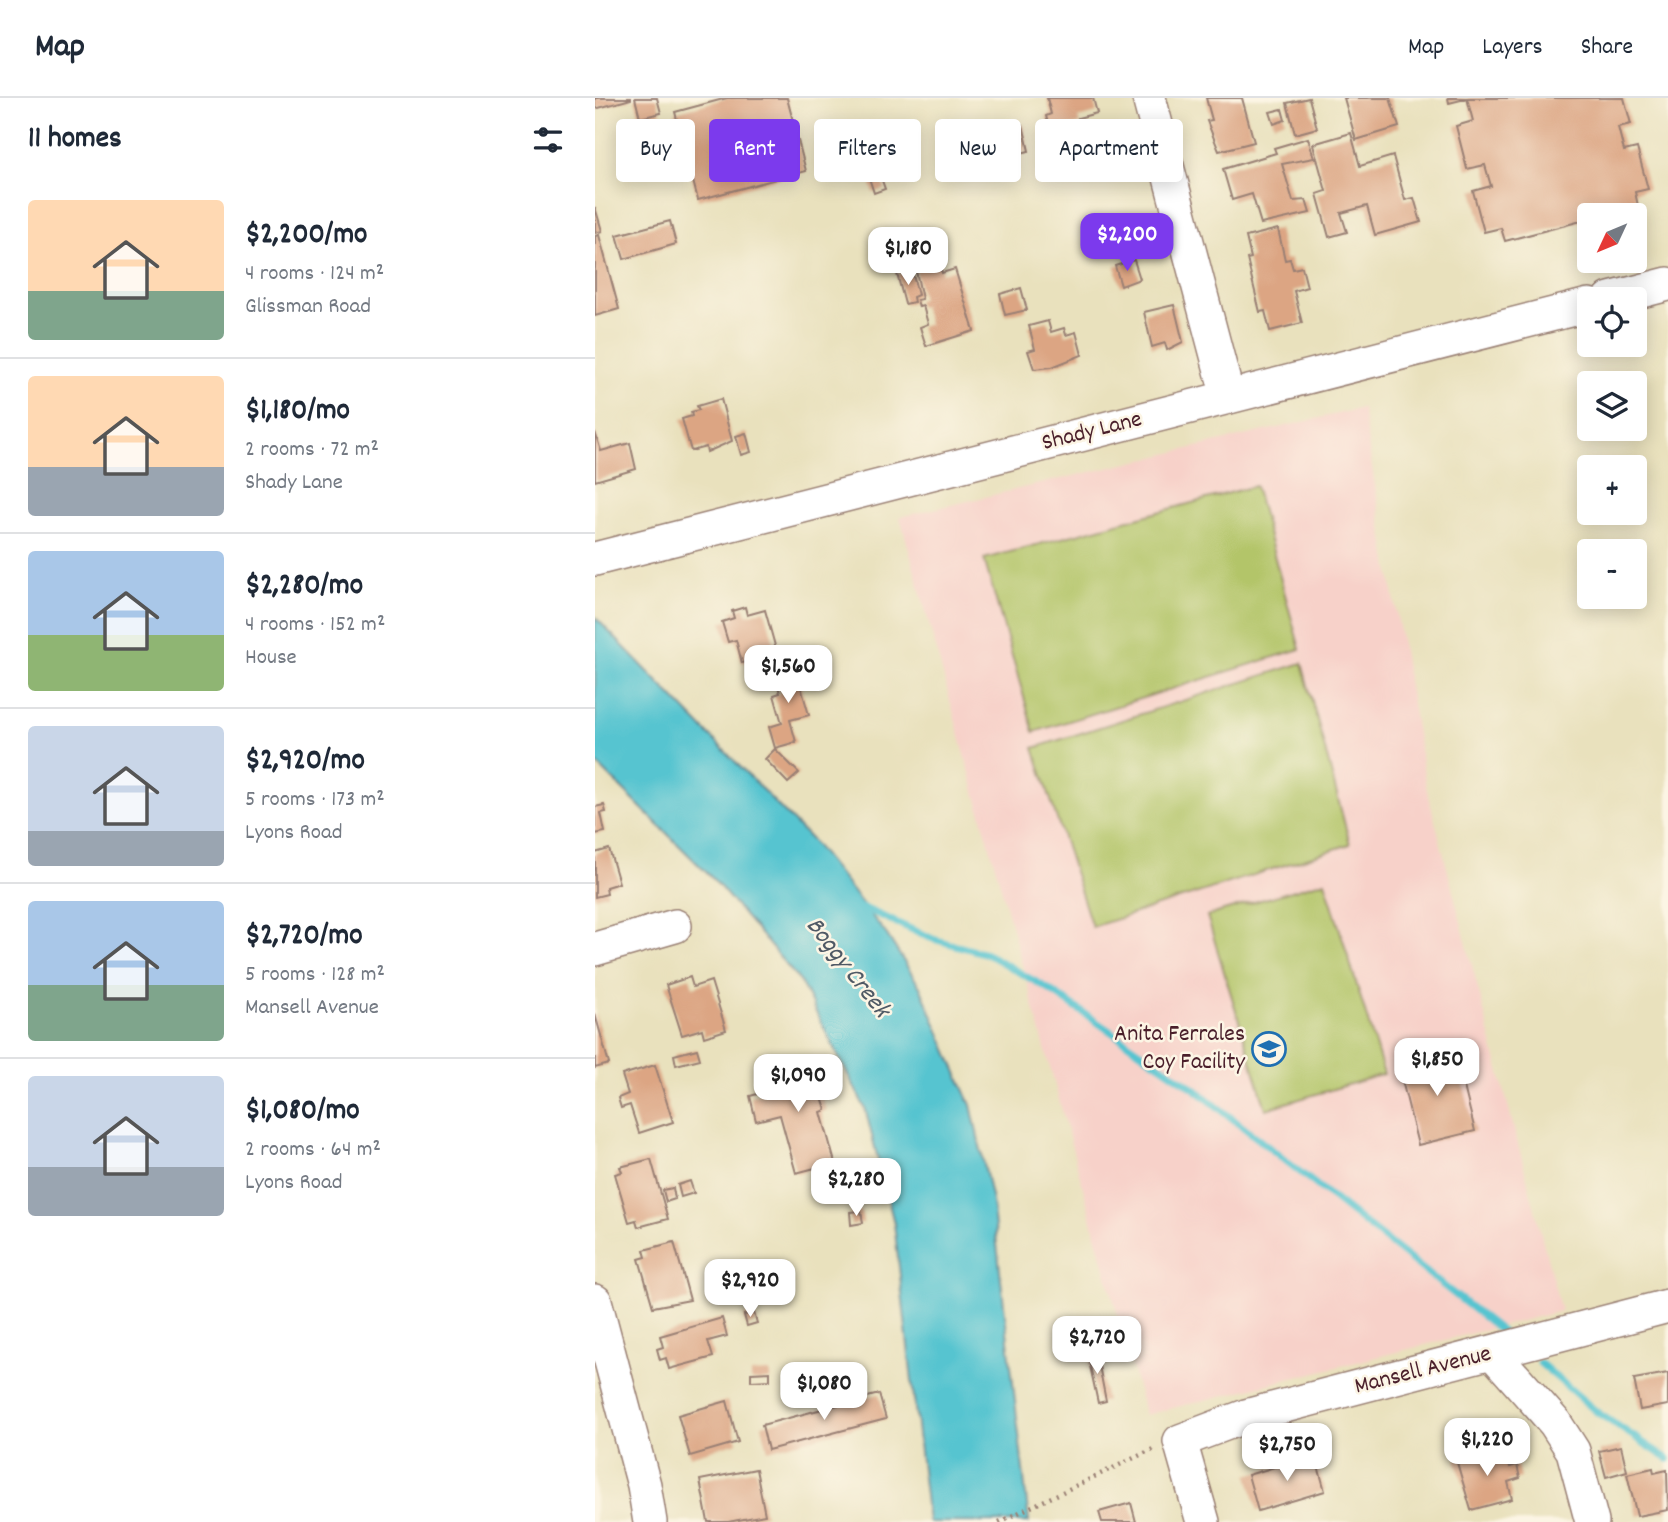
<!DOCTYPE html>
<html lang="en">
<head>
<meta charset="utf-8">
<style>
  body { margin:0; font-family:Dekko,sans-serif; background:#f6f6f7; color:#1f2937; height:100vh; display:flex; flex-direction:column; font-size:26px; white-space:nowrap }
  * { box-sizing:border-box; margin:0 }
  p { font-size:23px; color:#747a83 }
  .icon { flex:none; width:38px; height:38px; fill:none; stroke:currentColor; stroke-width:2; stroke-linecap:round; stroke-linejoin:round }
  .map { position:relative; flex:1; overflow:hidden }
  .sheet { display:flex; flex-direction:column; background:#fff; width:595px }
  .sheet>* { flex:none }
  .hud { position:absolute; left:21px; top:21px; width:665px; height:63px; display:flex; gap:14px }
  .needle { width:46px; rotate:226deg }
  .tools { position:absolute; left:982px; top:105px; display:grid; gap:14px }
  .tools a { display:grid; place-items:center; width:70px; height:70px; border-radius:7px; background:#fff; box-shadow:0 4px 18px #0003; font-size:35px }
  .price { position:absolute; translate:-50% -60px; padding:0 16px; border-radius:14px; background:#fff; color:#222; font-size:23px; line-height:46px; filter:drop-shadow(0 2px 4px #0008) }
  .price::after { content:''; position:absolute; left:50%; top:42px; width:21px; height:16px; margin-left:-10px; background:inherit; clip-path:polygon(0 0,100% 0,50% 100%) }
  .price.active { background:#7c3aed; color:#fff }
  ul { padding:0; list-style:none }
  li { display:flex; align-items:center; gap:21px; height:175px; padding:0 28px }
  li+li { border-top:2px solid #e0e1e3 }
  li span { display:grid; place-items:center; flex:none; width:196px; height:140px; border-radius:7px; color:#555 }
  li>.icon { margin-inline-start:auto }
  span .icon { width:84px; height:84px; fill:#fffc; stroke-width:1 }
  li b { font-size:30px }
  h2 { display:flex; justify-content:space-between; align-items:center; height:84px; padding:0 28px; font-size:30px }
  .chip { padding:0 24px; border-radius:7px; background:#fff; box-shadow:0 4px 18px #0003; font-size:24px; line-height:63px }
  .chip.active { background:#7c3aed; color:#fff }
  header { display:flex; align-items:center; gap:42px; box-sizing:border-box; height:98px; padding:0 35px; background:#fff; border-bottom:2px solid #e0e1e3 }
  header strong { font-size:33px }
  nav { display:flex; gap:38px; margin-inline-start:auto; font-size:24px }
  main { display:flex; flex:1; min-height:0 }
  .map>svg:first-child { display:block }
  .built { fill:#f7d1c9 }
  .green { fill:#b3c569; stroke:#7e724a; stroke-width:2 }
  .water { fill:#57c4d0; stroke:#50727e; stroke-width:2 }
  .lines { fill:none; stroke-linecap:round; stroke-linejoin:round }
  .stream { stroke:#57c4d0; stroke-width:7 }
  .building { fill:#dca583 }
  .minor-casing { stroke:#9a8074; stroke-width:36 }
  .path { stroke:#9a8074; stroke-width:4.5; stroke-dasharray:2 5; stroke-linecap:butt }
  .minor { stroke:#fff; stroke-width:33 }
  .labels { text-anchor:middle; dominant-baseline:central; stroke-width:5; stroke-linejoin:round; paint-order:stroke }
  .street-label { font-size:24px; fill:#4a1f2b; stroke:#fcf5e5 }
  .poi-label { font-size:24px; fill:#4a1f2b; stroke:#fcf5e5; text-anchor:end }
  .water-label { font-size:26px; font-style:italic; fill:#4f5965; stroke:#fcf5e5 }
</style>
</head>
<body>
<header>
<strong>Map</strong>
<nav><a>Map</a><a>Layers</a><a>Share</a></nav>
</header>
<main>
<section class="sheet">
<h2>11 homes<svg class="icon" aria-label="filters" viewBox="0 0 24 24"><path d="M4 7h16M4 17h16"/><circle cx="9" cy="7" r="2"/><circle cx="15" cy="17" r="2"/></svg></h2>
<ul>
<li><span style="background:linear-gradient(#ffd9b3 65%,#7fa58c 0)"><svg class="icon" aria-label="home" viewBox="0 0 24 24"><path d="M3 11l9-7 9 7M6 9v11h12V9"/></svg></span><div><b>$2,200/mo</b><p>4 rooms · 124 m²</p><p>Glissman Road</p></div></li>
<li><span style="background:linear-gradient(#ffd9b3 65%,#9aa5b1 0)"><svg class="icon" aria-label="home" viewBox="0 0 24 24"><path d="M3 11l9-7 9 7M6 9v11h12V9"/></svg></span><div><b>$1,180/mo</b><p>2 rooms · 72 m²</p><p>Shady Lane</p></div></li>
<li><span style="background:linear-gradient(#a9c7e8 60%,#8fb573 0)"><svg class="icon" aria-label="home" viewBox="0 0 24 24"><path d="M3 11l9-7 9 7M6 9v11h12V9"/></svg></span><div><b>$2,280/mo</b><p>4 rooms · 152 m²</p><p>House</p></div></li>
<li><span style="background:linear-gradient(#c9d6e8 75%,#9aa5b1 0)"><svg class="icon" aria-label="home" viewBox="0 0 24 24"><path d="M3 11l9-7 9 7M6 9v11h12V9"/></svg></span><div><b>$2,920/mo</b><p>5 rooms · 173 m²</p><p>Lyons Road</p></div></li>
<li><span style="background:linear-gradient(#a9c7e8 60%,#7fa58c 0)"><svg class="icon" aria-label="home" viewBox="0 0 24 24"><path d="M3 11l9-7 9 7M6 9v11h12V9"/></svg></span><div><b>$2,720/mo</b><p>5 rooms · 128 m²</p><p>Mansell Avenue</p></div></li>
<li><span style="background:linear-gradient(#c9d6e8 65%,#9aa5b1 0)"><svg class="icon" aria-label="home" viewBox="0 0 24 24"><path d="M3 11l9-7 9 7M6 9v11h12V9"/></svg></span><div><b>$1,080/mo</b><p>2 rooms · 64 m²</p><p>Lyons Road</p></div></li>
</ul>
</section>
<div class="map">
<svg width="1073" height="1424" viewBox="0 0 1073 1424">
  <rect width="100%" height="100%" fill="#fcf5e5"/>
  <filter id="ink" filterUnits="userSpaceOnUse"><feTurbulence type="fractalNoise" baseFrequency=".0143" numOctaves="2"/><feDisplacementMap in="SourceGraphic" scale="14" xChannelSelector="R" yChannelSelector="G"/><feConvolveMatrix kernelMatrix="1 2 1 2 8 2 1 2 1" color-interpolation-filters="sRGB"/></filter>
  <filter id="wash" filterUnits="userSpaceOnUse"><feTurbulence type="fractalNoise" baseFrequency=".00686" numOctaves="4" result="noise"/><feDisplacementMap in="SourceGraphic" scale="28" xChannelSelector="R" yChannelSelector="G"/><feGaussianBlur stdDeviation="1.57" result="paint"/><feColorMatrix in="noise" values="0 0 0 0 0 0 0 0 0 0 0 0 0 0 0 0 0 1.4 0 .05"/><feComposite in="paint" operator="in"/></filter>
  <g filter="url(#wash)">
    <rect width="100%" height="100%" fill="#e9e1bd"/>
    <path class="built" d="M767,310L831,688L966,1213L550,1317L305,419Z"/>
    <g class="green">
      <path d="M660,388L705,551L439,634L389,461Z"/>
      <path d="M707,565L755,746L497,829L439,650Z"/>
      <path d="M730,783L789,976L671,1011L612,818Z"/>
    </g>
    <path class="water" d="M0,519L217,743L292,837L325,889L376,1007L397,1103L434,1424H333L299,1125L270,1010L205,883L120,783L0,664Z"/>
    <g class="lines">
      <g class="stream">
        <path d="M264,808L338,841L392,856L452,890L600,991L907,1234"/>
        <path d="M945,1265L1003,1315L1073,1361"/>
      </g>
    </g>
    <g id="blocks">
      <g class="building">
        <path d="M0,0H36V1L0,11Z"/>
        <path d="M40,0H62L66,15L45,20Z"/>
        <path d="M132,0H192L211,73L103,102L80,14Z"/>
        <path d="M452,0H498L502,15L483,20L485,26L455,32L451,18L456,16Z"/>
        <path d="M611,0H647L659,44L624,53L612,23L617,22Z"/>
        <path d="M714,0L722,30L700,36L692,5Z"/>
        <path d="M749,0H795L804,29L761,42Z"/>
        <path d="M853,0H870V1L854,5Z"/>
        <path d="M872,0H1029L1036,26L1023,29L1029,53L1042,50L1053,91L1040,94L1043,108L1008,117H994V121L910,143L906,130L889,134L878,93L896,88L890,67L872,71L861,28L878,23Z"/>
        <path d="M687,11L690,22L679,26L675,14Z"/>
        <path d="M428,27L434,53L404,60L397,34Z"/>
        <path d="M291,31L296,47L272,53L268,38Z"/>
        <path d="M756,35L765,68L798,58L810,102L819,100L826,124L780,137L772,108L746,115L752,134L734,139L722,96L731,93L718,46Z"/>
        <path d="M713,40L719,60L687,66L698,103L711,102L715,115L666,126L657,96L637,102L628,71L681,55L679,50Z"/>
        <path d="M285,77L290,91L279,95L274,80Z"/>
        <path d="M0,109L7,133L0,135Z"/>
        <path d="M75,123L81,146L29,161L22,137Z"/>
        <path d="M683,131L690,162L695,161L698,171L707,169L712,189L699,193L707,225L675,233L670,213L665,214L652,161L656,160L651,139Z"/>
        <path d="M4,137L24,211L0,218V138Z"/>
        <path d="M341,154L347,175L360,171L379,233L331,248L325,229L333,226L328,208L324,209L322,202L327,201L321,173L328,170L325,159Z"/>
        <path d="M539,162L545,181L526,188L520,168Z"/>
        <path d="M311,174L312,178L318,177L323,197L318,199L319,204L310,206L302,176Z"/>
        <path d="M426,190L432,212L410,217L405,196Z"/>
        <path d="M579,207L588,244L572,252L570,245L557,249L549,214Z"/>
        <path d="M453,223L456,234L469,230L471,237L481,234L487,257L457,269L439,271L433,253L440,251L434,228Z"/>
        <path d="M126,301L137,343L112,354L111,349L96,353L87,321L97,318L96,314L104,312L102,308Z"/>
        <path d="M0,334L6,353L35,345L41,371L0,383Z"/>
        <path d="M151,335L156,354L146,357L141,338Z"/>
        <path d="M150,509L152,517L170,512L182,555L168,559L170,567L156,571L154,563L147,565L141,542L133,544L127,524L139,520L137,513Z"/>
        <path d="M199,565L214,617L195,622L201,644L180,650L174,629L187,625L179,597L185,595L178,571Z"/>
        <path d="M180,651L204,675L193,685L170,661Z"/>
        <path d="M9,707L11,714L6,715L10,734L0,736V709Z"/>
        <path d="M14,751L24,785L11,789L12,796L0,799V755Z"/>
        <path d="M95,879L98,889L116,883L131,932L109,939L107,931L87,937L71,887Z"/>
        <path d="M0,916L14,966L0,970Z"/>
        <path d="M102,951L105,961L81,967L79,957Z"/>
        <path d="M860,952L880,1033L823,1047L803,966Z"/>
        <path d="M197,958L199,967L215,962L231,1012L226,1014L242,1072L237,1074L235,1066L201,1075L185,1017L161,1023L155,998L185,990L178,963Z"/>
        <path d="M60,967L78,1024L44,1035L35,1007L26,1010L23,1000L33,996L27,977Z"/>
        <path d="M56,1061L73,1121L43,1129L41,1122L34,1124L20,1076L27,1074L25,1069Z"/>
        <path d="M95,1083L99,1095L86,1099L83,1087Z"/>
        <path d="M78,1090L80,1101L71,1104L68,1092Z"/>
        <path d="M266,1113L268,1125L256,1127L255,1114Z"/>
        <path d="M79,1144L95,1202L58,1209L44,1161L51,1159L49,1152Z"/>
        <path d="M159,1215L162,1225L152,1228L149,1217Z"/>
        <path d="M127,1220L132,1238L113,1243L118,1259L74,1271L71,1260L65,1262L62,1251L68,1249L65,1238Z"/>
        <path d="M489,1228L505,1242L496,1252L480,1237Z"/>
        <path d="M501,1252L511,1303L503,1305L492,1254Z"/>
        <path d="M175,1274V1282L156,1283V1275Z"/>
        <path d="M1073,1275V1307L1045,1312L1039,1281Z"/>
        <path d="M284,1296L291,1321L173,1352L167,1327Z"/>
        <path d="M132,1303L143,1344L95,1358L83,1317Z"/>
        <path d="M1026,1348L1032,1373L1011,1379L1004,1353Z"/>
        <path d="M901,1350L905,1362L913,1360L915,1369L922,1367L925,1380L913,1384L917,1401L876,1412L861,1361Z"/>
        <path d="M720,1357L730,1393L663,1413L653,1377Z"/>
        <path d="M1058,1370L1059,1375L1072,1372L1073,1412L1042,1418L1032,1376Z"/>
        <path d="M161,1371L170,1417L133,1424H113L105,1382Z"/>
        <path d="M536,1405L541,1424H507L504,1414Z"/>
      </g>
    </g>
  </g>
  <g filter="url(#ink)">
    <use href="#blocks" fill-opacity="0" stroke="#9a8074" stroke-width="2"/>
    <g class="lines">
      <g class="minor-casing">
        <g id="minor">
          <path d="M554,0L633,299"/>
          <path d="M1015,201L1073,186"/>
          <path d="M0,461L994,207"/>
          <path d="M0,851L80,828"/>
          <path d="M0,1203L49,1387L55,1424"/>
          <path d="M898,1255L960,1325L978,1353L997,1424"/>
          <path d="M608,1424L585,1343L651,1318L1073,1208"/>
        </g>
      </g>
      <path class="path" d="M404,1424L558,1351"/>
      <use href="#minor" class="minor"/>
    </g>
  </g>
  <defs>
    <g id="school-ring" transform="scale(1.75)"><circle r="9.5" fill="#fcf5e5" stroke="#1f6fb2" stroke-width="1.5"/><path d="M0-5L7-2L0 1L-7-2ZM-4 1L0 2.5L4 1V4Q0 6-4 4Z" fill="#1f6fb2"/></g>
  </defs>
  <g fill-rule="evenodd">
    <use href="#school-ring" x="674" y="951"/>
  </g>
  <g class="labels">
    <g class="street-label">
      <text transform="translate(497 334) rotate(-14)">Shady Lane</text>
      <text transform="translate(828 1273) rotate(-14)">Mansell Avenue</text>
    </g>
    <g class="poi-label">
      <text x="650" y="937">Anita Ferrales<tspan x="650" dy="28">Coy Facility</tspan></text>
    </g>
    <g class="water-label">
      <text transform="translate(252 870) rotate(52)">Boggy Creek</text>
    </g>
  </g>
</svg>
<div class="tools">
<a><svg class="needle" viewBox="-14 -14 28 28"><path d="M0-13l5 13h-10z" fill="#e53935"/><path d="M0 13l5-13h-10z" fill="#747a83"/></svg></a>
<a><svg class="icon" aria-label="locate" viewBox="0 0 24 24"><circle cx="12" cy="12" r="6"/><path d="M12 2v4M12 18v4M2 12h4M18 12h4"/></svg></a>
<a><svg class="icon" aria-label="layers" viewBox="0 0 24 24"><path d="M12 4l9 5-9 5-9-5zM3 14l9 5 9-5"/></svg></a>
<a>+</a>
<a>−</a>
</div>
<b class="price active" style="left:532px;top:175px">$2,200</b>
<b class="price" style="left:313px;top:189px">$1,180</b>
<b class="price" style="left:193px;top:607px">$1,560</b>
<b class="price" style="left:842px;top:1000px">$1,850</b>
<b class="price" style="left:203px;top:1016px">$1,090</b>
<b class="price" style="left:261px;top:1120px">$2,280</b>
<b class="price" style="left:155px;top:1221px">$2,920</b>
<b class="price" style="left:502px;top:1278px">$2,720</b>
<b class="price" style="left:229px;top:1324px">$1,080</b>
<b class="price" style="left:892px;top:1380px">$1,220</b>
<b class="price" style="left:692px;top:1385px">$2,750</b>
<div class="hud">
<a class="chip">Buy</a>
<a class="chip active">Rent</a>
<a class="chip">Filters</a>
<a class="chip">New</a>
<a class="chip">Apartment</a>
</div>
</div>
</main>
</body>
</html>
